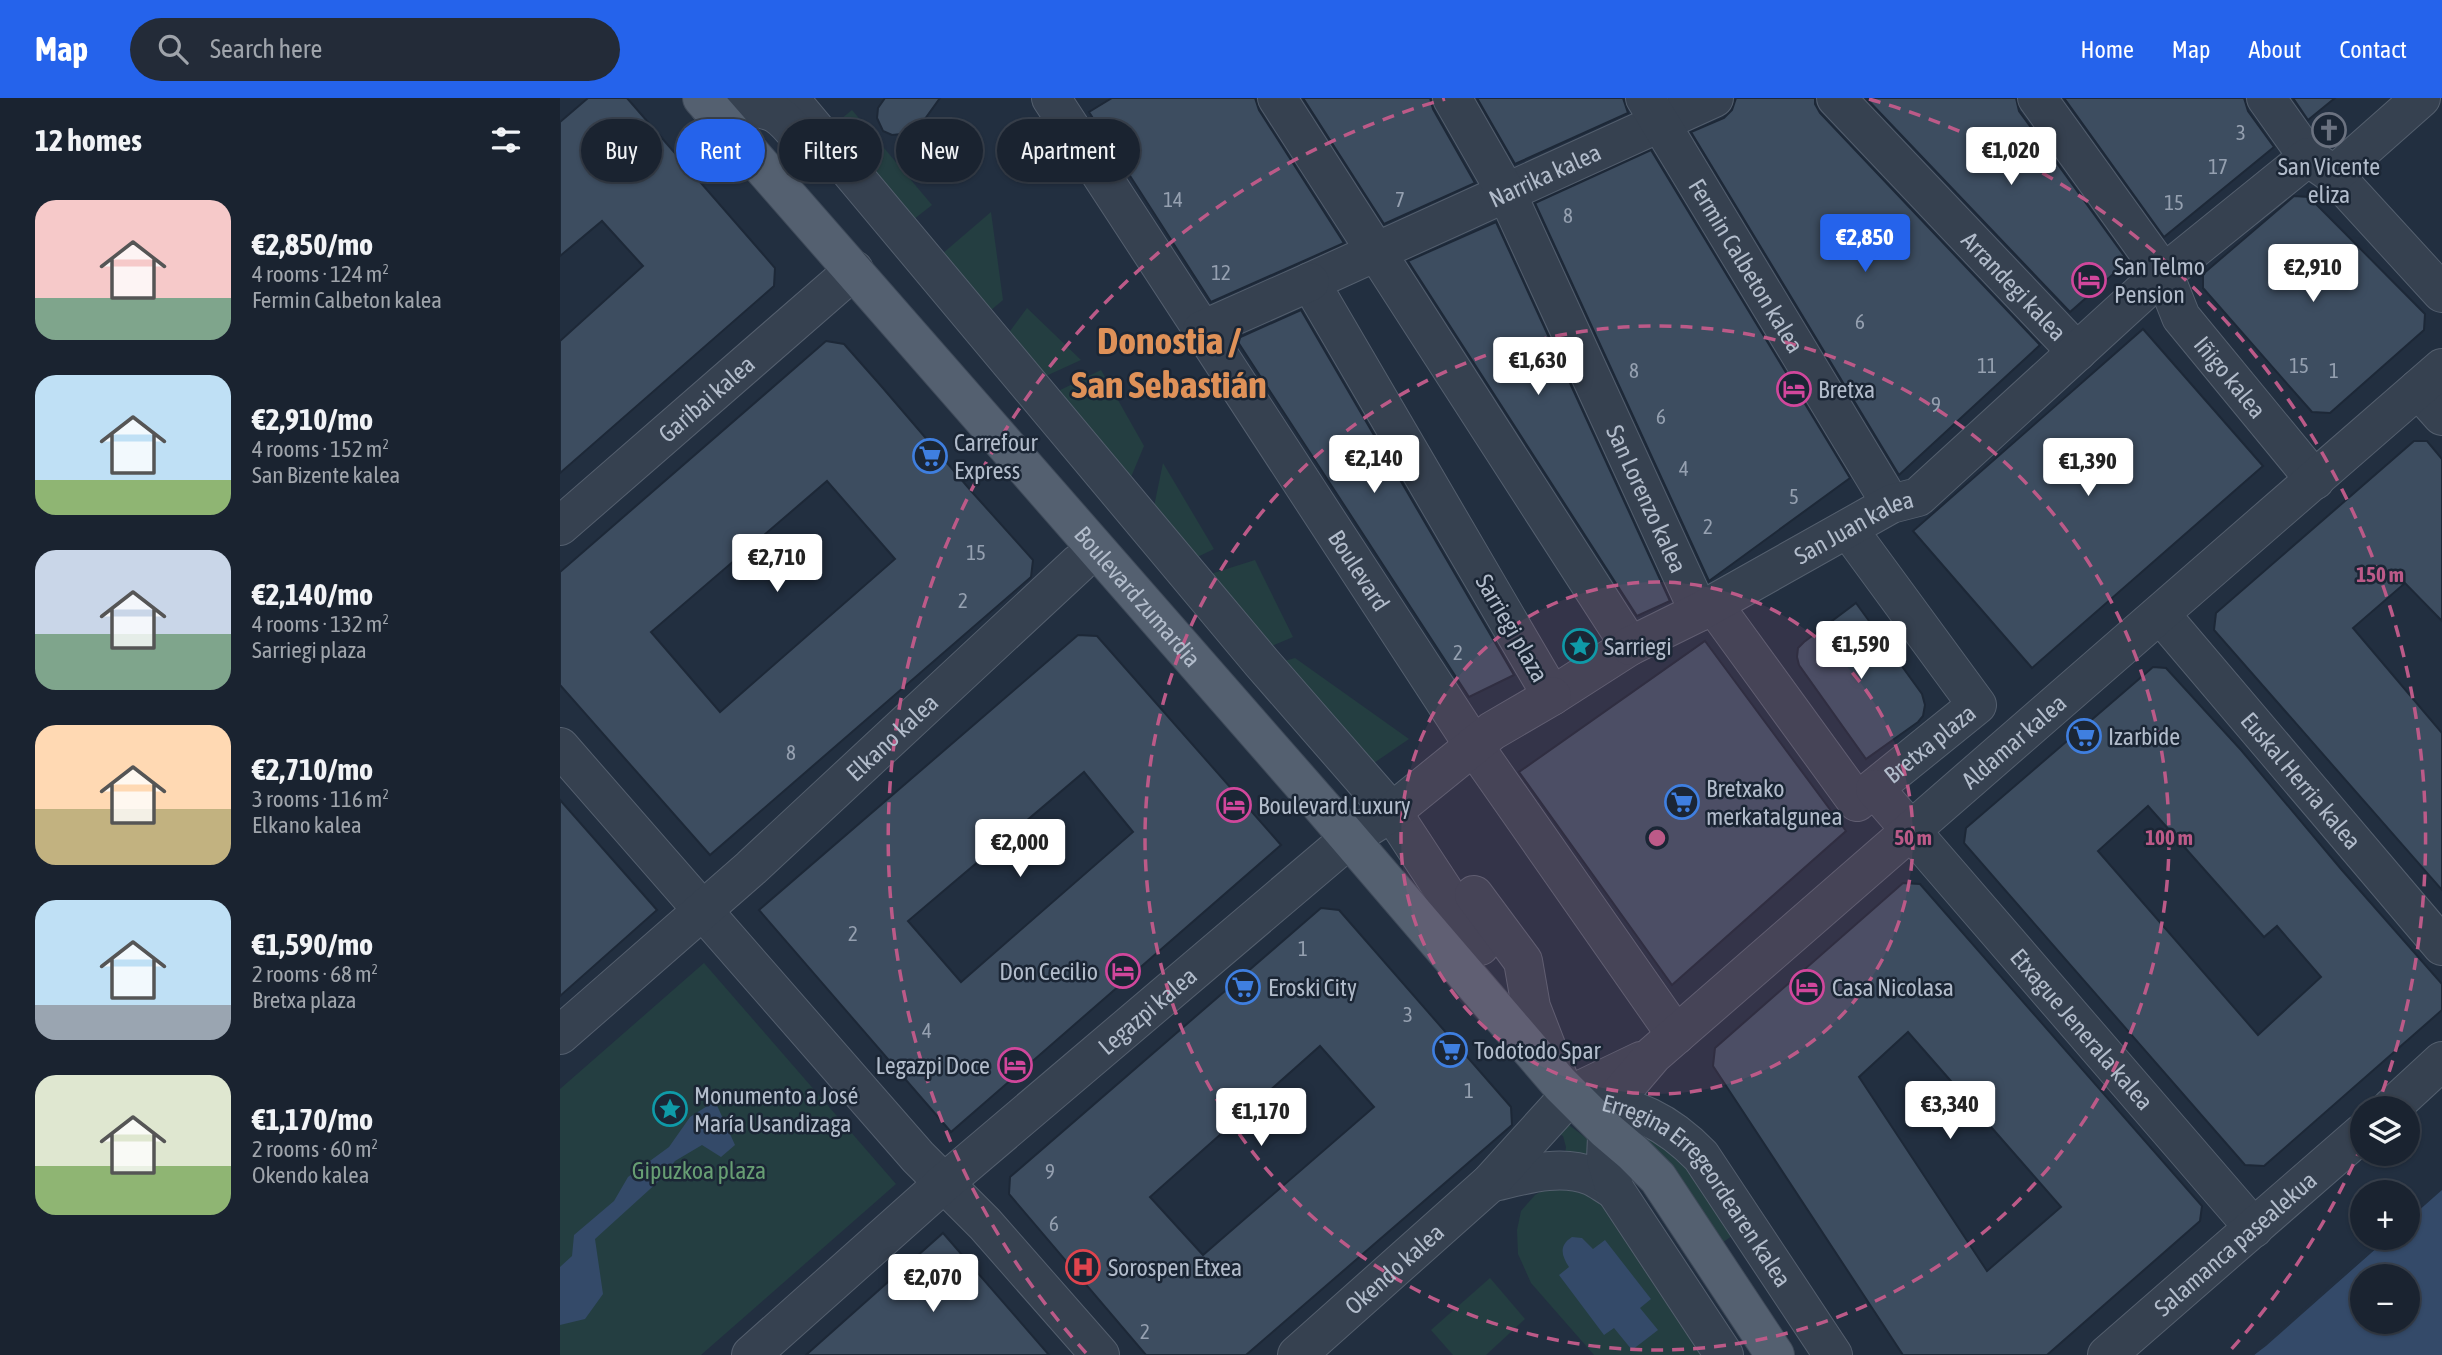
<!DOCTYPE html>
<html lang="en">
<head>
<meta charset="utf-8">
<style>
  body { margin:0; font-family:"Asap Condensed",sans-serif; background:#232b38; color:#f1f3f6; height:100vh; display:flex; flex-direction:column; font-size:26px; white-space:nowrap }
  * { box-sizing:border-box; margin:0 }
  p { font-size:23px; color:#9fa4ab }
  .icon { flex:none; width:38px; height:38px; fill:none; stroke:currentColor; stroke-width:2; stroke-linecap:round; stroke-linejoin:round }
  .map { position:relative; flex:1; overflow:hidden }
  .details { display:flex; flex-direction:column; background:#1a2330; width:560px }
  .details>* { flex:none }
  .top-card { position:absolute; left:21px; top:21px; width:665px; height:63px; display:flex; gap:14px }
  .buttons { position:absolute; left:1790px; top:998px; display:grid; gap:14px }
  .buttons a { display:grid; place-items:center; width:70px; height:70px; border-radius:50%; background:#1a2330; box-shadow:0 2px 5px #0004,0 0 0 2px #38404c; font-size:35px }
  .price { position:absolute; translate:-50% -60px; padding:0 16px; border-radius:7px; background:#fff; color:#222; font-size:23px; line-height:46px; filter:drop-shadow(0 2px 4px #0008) }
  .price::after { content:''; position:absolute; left:50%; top:42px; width:21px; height:16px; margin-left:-10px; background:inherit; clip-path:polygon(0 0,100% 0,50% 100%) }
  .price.on { background:#2563eb; color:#fff }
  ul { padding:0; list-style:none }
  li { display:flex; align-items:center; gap:21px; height:175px; padding:0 35px }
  li span { display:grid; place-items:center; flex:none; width:196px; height:140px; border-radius:21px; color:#555 }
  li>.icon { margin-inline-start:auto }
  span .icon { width:84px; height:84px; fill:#fffc; stroke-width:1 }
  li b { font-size:30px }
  h2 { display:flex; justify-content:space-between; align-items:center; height:84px; padding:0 35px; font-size:30px }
  .tag { padding:0 24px; border-radius:32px; background:#1a2330; box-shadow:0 2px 5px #0004,0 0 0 2px #38404c; font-size:24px; line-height:63px }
  .tag.on { background:#2563eb; color:#fff }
  header { display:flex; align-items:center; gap:42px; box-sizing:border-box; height:98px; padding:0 35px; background:#2563eb; color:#fff }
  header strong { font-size:33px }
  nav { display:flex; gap:38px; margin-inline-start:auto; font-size:24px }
  .search { width:490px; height:63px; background:#232b38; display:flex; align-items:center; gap:18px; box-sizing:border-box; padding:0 24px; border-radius:38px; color:#9fa4ab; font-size:26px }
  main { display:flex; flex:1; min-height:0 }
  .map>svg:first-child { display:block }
  .green { fill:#243e41 }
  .water { fill:#344a69; fill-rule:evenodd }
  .pier { fill:#222f40 }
  .building { fill:#3d4d60; stroke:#1d2837; stroke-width:2; fill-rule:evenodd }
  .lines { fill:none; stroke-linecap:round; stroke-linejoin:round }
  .minor-casing { stroke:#545f6e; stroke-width:40 }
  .major-casing { stroke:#3f4a59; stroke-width:40 }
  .minor { stroke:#364150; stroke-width:38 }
  .major { stroke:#546070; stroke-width:38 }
  .ring { fill:none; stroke:#bc5a88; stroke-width:3.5; stroke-dasharray:12 9 }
  .labels { text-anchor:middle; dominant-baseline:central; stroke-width:5; stroke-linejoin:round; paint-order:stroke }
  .number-label { font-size:21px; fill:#95a0b0 }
  .poi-label { font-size:24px; fill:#b2bccb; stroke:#1b2635; text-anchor:start }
  .street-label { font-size:24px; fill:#b2bccb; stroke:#1b2635 }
  .park-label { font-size:24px; fill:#679e73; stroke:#1b2635 }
  .town-label { font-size:38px; font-weight:bold; fill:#df9158; stroke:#1b2635 }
  .centre { fill:#bc5a88; stroke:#1b2635; stroke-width:3.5 }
  .ring-label { font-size:21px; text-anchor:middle; font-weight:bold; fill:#bc5a88; stroke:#1b2635; stroke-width:5; stroke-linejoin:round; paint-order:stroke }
</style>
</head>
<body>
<header>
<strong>Map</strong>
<div class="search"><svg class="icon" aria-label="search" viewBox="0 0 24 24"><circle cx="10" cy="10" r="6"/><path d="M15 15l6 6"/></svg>Search here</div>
<nav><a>Home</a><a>Map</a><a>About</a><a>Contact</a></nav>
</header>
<main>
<section class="details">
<h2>12 homes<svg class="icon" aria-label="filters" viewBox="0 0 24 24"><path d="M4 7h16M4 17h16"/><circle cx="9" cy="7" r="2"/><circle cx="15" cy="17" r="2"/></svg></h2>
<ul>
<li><span style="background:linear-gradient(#f6c9c9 70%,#7fa58c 0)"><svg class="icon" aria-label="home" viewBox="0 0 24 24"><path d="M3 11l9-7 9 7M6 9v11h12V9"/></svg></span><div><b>€2,850/mo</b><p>4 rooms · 124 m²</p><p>Fermin Calbeton kalea</p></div></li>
<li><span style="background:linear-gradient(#bfe0f5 75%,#8fb573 0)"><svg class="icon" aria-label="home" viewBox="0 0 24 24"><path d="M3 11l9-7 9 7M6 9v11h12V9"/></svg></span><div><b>€2,910/mo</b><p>4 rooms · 152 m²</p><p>San Bizente kalea</p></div></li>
<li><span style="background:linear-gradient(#c9d6e8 60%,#7fa58c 0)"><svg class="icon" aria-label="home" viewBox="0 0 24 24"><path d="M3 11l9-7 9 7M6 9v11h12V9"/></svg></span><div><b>€2,140/mo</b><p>4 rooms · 132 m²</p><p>Sarriegi plaza</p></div></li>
<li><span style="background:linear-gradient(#ffd9b3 60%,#c2b280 0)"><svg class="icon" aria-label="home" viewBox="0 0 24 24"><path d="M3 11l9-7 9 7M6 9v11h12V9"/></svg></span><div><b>€2,710/mo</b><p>3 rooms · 116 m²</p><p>Elkano kalea</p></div></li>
<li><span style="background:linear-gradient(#bfe0f5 75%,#9aa5b1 0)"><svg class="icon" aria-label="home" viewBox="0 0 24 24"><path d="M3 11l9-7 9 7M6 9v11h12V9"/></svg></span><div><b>€1,590/mo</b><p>2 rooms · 68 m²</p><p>Bretxa plaza</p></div></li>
<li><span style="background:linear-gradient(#dfe7d0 65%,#8fb573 0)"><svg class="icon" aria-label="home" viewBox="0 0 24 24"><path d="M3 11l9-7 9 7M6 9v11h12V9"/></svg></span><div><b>€1,170/mo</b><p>2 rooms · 60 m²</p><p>Okendo kalea</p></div></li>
</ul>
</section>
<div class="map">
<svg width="1882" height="1257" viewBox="0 0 1882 1257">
  <rect width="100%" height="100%" fill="#222f40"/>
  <g class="green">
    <path d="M292,12L372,107L349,125L270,30Z"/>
    <path d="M431,114L443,202L424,218L375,162Z"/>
    <path d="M467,210L521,262L475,283L442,244Z"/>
    <path d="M541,272L584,348L566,391L488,298Z"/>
    <path d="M603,365L654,451L625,465L591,423Z"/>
    <path d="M695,462L733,539L702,552L638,480Z"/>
    <path d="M735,560L849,641L808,669L714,566Z"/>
    <path d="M144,865L336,1086L141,1257H0V991Z"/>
    <path d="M1001,1021L1034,1046L1033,1065L1004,1062L1006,1049L1003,1038L992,1032Z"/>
    <path d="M1087,1039L1109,1043L1179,1133L1159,1147L1086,1043Z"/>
    <path d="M991,1088L1033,1094L1153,1257H1034L971,1185L958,1156L957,1132L961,1113L975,1097Z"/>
    <path d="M930,1180L965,1221L926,1257H893L871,1232Z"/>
  </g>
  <g class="water">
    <path d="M155,1003L175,1047L161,1059L142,1047L115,1063L100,1082L35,1141L43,1196L25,1221L0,1227V1169L12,1158L14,1137L54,1103L68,1079L109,1049L130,1019Z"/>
    <path d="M1882,1092V1257H1694L1829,1139H1848V1122ZM1802,1178H1848V1223H1802Z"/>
    <path d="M1012,1139L1022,1140L1033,1151L1045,1142L1091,1201L1080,1210L1098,1232L1072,1252L1054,1230L1044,1237L999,1177L1009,1169C1002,1158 998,1148 1012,1139Z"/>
  </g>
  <path class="pier" d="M1824,1139H1829L1706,1248L1694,1257H1691Z"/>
  <g class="building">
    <path d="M28,0H67L215,170L214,188L0,375V243L83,168L42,123L0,158V24Z"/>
    <path d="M325,0H380L362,25L354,32L342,36L332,37L323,33L317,20L318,10Z"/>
    <path d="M552,0H695L699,12L784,145L651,204L529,14Z"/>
    <path d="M743,0H870L873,11L915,85L824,126Z"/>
    <path d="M917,0H1063L1068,15L955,66Z"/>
    <path d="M1176,0H1255V6L1260,15L1480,247L1339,377L1131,34L1164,20L1172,12Z"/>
    <path d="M1306,0H1456L1459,13L1568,163L1510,214Z"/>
    <path d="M1504,0H1684L1688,13L1714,49L1604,139Z"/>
    <path d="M1733,0H1775L1748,22Z"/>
    <path d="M1091,52L1290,380L1149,483L975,105Z"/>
    <path d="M1734,98L1749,99L1865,216L1864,232L1770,315L1752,314L1643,190V176Z"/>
    <path d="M936,124L1110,503L1077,518L848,163Z"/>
    <path d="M741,212L954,577L909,599L676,241Z"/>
    <path d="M1583,231L1703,368L1472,570L1353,433Z"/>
    <path d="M266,243L284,246L322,289L412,394L473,462L471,479L150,757L0,587V474ZM267,383L335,461L160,614L91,534Z"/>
    <path d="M1854,343H1867L1882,361V523L1845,485L1793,530L1882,635V792L1654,532L1656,515Z"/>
    <path d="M1296,505L1362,596L1365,607L1363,618L1358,624L1306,661L1239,567L1237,559L1238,550L1244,544Z"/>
    <path d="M518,537L537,538L721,747L391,1034L199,812ZM524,674L573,734L401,884L348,823Z"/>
    <path d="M1145,543L1286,733L1112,887L959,674Z"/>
    <path d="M1593,569L1606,570L1681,652L1781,771L1882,886V912L1704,1068L1685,1067L1404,745L1406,730ZM1588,708L1704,839L1717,828L1761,879L1698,937L1538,753Z"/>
    <path d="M0,702L97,812L0,898Z"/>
    <path d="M1343,785L1360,786L1642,1108L1640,1123L1487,1257H1343L1153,968L1155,950ZM1348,934L1501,1109L1427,1173L1299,979Z"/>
    <path d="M761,810L779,812L951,1009L952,1027L686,1257H586L449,1096L450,1079ZM760,948L814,1009L643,1157L590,1099Z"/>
    <path d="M383,1135L489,1257H246Z"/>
  </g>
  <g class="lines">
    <g class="minor-casing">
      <g id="minor">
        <path d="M229,0L702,565L832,714L920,848"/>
        <path id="s1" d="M491,0L914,648L1116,937"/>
        <path id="s2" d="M717,0L1070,548L992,598L750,184C885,123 1019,61 1154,0"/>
        <path id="s3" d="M892,0L947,96L1139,514"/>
        <path id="s4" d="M1085,0L1331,406"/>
        <path id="s5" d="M1276,0L1517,254"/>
        <path id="s6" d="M1477,0L1604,176L1621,219L1755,382"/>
        <path d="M1706,0L1748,59L1774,77L1882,195"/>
        <path d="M149,8C169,9 198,6 216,16C227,23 235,34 243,44"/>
        <path d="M1774,77L1861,0"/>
        <path d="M642,232L750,184"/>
        <path d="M1858,291L1882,318"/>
        <path id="s7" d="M0,428L294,172"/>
        <path id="s8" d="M1153,506L1297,704L1417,607L1288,431"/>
        <path id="s9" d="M1601,517L1882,848"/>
        <path id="s10" d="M1070,548L1139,514L1331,406L1358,399L1591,186L1748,59"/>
        <path d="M0,649L358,1059L425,1126L540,1257"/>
        <path id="s11" d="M1315,691L1694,1130"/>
        <path d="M914,797L963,863L971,909L1000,984"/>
        <path id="s12" d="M0,937L191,770L519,465"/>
        <path id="s13" d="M1027,1000C1077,1011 1106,1022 1141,1058L1273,1257"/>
        <path d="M1831,1010L1882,963"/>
        <path d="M930,1085C961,1078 999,1065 1031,1078C1039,1081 1047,1088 1055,1092"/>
        <path id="s14" d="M191,1257L384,1085L789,741L832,714L932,633L992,598"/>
        <path id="s15" d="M737,1257L930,1085L1010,997L1081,963"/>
        <path id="s16" d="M1164,1257L1055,1092L1046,1061L1048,1017L1052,1005L1093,957L1116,937L1882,270"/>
        <path id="s17" d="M1547,1257L1802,1035"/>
      </g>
    </g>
    <g class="major-casing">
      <g id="major">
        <path id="s18" d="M142,0L764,711L1000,986L1046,1032L1073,1055L1098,1080L1215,1257"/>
      </g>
    </g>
    <use href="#minor" class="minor"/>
    <use href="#major" class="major"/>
  </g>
  <circle cx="1097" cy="740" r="256" fill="#bc5a88" fill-opacity=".12"/>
  <g class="ring">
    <circle cx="1097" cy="740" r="256"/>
    <circle cx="1097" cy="740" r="512"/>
    <path d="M1802 1047A769 769 0 0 1 1668 1255M526 1255A769 769 0 0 1 885 1M1309 1A769 769 0 0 1 1817 1009"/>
  </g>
  <defs>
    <g id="church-ring" transform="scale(1.75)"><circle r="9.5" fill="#1b2635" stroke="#6b7280" stroke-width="1.5"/><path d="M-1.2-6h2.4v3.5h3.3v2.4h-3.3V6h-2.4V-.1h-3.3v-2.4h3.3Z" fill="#6b7280"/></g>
    <g id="hotel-ring" transform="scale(1.75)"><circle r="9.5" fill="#1b2635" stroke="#d1479c" stroke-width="1.5"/><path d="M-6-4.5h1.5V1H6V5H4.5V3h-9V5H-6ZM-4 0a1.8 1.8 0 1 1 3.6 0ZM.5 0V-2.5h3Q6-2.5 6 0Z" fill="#d1479c"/></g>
    <g id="supermarket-ring" transform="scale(1.75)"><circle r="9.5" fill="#1b2635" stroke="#3f7fe0" stroke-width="1.5"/><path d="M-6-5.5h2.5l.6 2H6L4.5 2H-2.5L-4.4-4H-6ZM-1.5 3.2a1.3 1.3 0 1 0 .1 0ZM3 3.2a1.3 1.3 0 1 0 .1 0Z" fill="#3f7fe0"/></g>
    <g id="sight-ring" transform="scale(1.75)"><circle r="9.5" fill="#1b2635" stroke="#0f9aa8" stroke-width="1.5"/><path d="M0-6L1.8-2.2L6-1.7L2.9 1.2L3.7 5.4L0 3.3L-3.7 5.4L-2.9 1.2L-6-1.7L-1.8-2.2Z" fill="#0f9aa8"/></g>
    <g id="hospital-ring" transform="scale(1.75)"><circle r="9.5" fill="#1b2635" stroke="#e0444e" stroke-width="1.5"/><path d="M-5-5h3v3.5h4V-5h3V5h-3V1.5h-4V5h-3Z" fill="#e0444e"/></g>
  </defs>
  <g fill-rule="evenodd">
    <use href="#church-ring" x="1769" y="32"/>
    <use href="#hotel-ring" x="1529" y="182"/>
    <use href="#hotel-ring" x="1234" y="291"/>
    <use href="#supermarket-ring" x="370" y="358"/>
    <use href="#sight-ring" x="1020" y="548"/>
    <use href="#supermarket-ring" x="1524" y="638"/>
    <use href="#supermarket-ring" x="1122" y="704"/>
    <use href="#hotel-ring" x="674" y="707"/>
    <use href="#hotel-ring" x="563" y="873"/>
    <use href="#supermarket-ring" x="683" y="889"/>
    <use href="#hotel-ring" x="1247" y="889"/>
    <use href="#supermarket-ring" x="890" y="952"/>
    <use href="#hotel-ring" x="455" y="967"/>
    <use href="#sight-ring" x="110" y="1011"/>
    <use href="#hospital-ring" x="523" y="1169"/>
  </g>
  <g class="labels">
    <g class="number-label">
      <text x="1681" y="34">3</text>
      <text x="1658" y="68">17</text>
      <text x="613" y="101">14</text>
      <text x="840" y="101">7</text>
      <text x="1614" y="104">15</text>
      <text x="1008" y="117">8</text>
      <text x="661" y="174">12</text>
      <text x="1300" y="223">6</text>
      <text x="1427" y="267">11</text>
      <text x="1739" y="267">15</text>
      <text x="1074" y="272">8</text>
      <text x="1774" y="272">1</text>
      <text x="1376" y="306">9</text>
      <text x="1101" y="318">6</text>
      <text x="1124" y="370">4</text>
      <text x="1234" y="398">5</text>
      <text x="1148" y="428">2</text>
      <text x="416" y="454">15</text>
      <text x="403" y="502">2</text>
      <text x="898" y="554">2</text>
      <text x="231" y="654">8</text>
      <text x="293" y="835">2</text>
      <text x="743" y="850">1</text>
      <text x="848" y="916">3</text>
      <text x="367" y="932">4</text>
      <text x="909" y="992">1</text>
      <text x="490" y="1073">9</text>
      <text x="494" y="1125">6</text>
      <text x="585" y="1233">2</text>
    </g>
    <g class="poi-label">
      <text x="1769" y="68" text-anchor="middle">San Vicente<tspan x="1769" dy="28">eliza</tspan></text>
      <text x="1554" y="168">San Telmo<tspan x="1554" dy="28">Pension</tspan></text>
      <text x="1258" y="291">Bretxa</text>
      <text x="394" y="344">Carrefour<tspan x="394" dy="28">Express</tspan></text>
      <text x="1044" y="548">Sarriegi</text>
      <text x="1548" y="638">Izarbide</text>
      <text x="1146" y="690">Bretxako<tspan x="1146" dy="28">merkatalgunea</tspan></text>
      <text x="698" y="707">Boulevard Luxury</text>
      <text x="538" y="873" text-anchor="end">Don Cecilio</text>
      <text x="708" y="889">Eroski City</text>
      <text x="1272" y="889">Casa Nicolasa</text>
      <text x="914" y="952">Todotodo Spar</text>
      <text x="430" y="967" text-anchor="end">Legazpi Doce</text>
      <text x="134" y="997">Monumento a José<tspan x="134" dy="28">María Usandizaga</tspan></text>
      <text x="548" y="1169">Sorospen Etxea</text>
    </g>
    <g class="street-label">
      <text stroke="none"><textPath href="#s2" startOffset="1482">Narrika kalea</textPath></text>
      <text stroke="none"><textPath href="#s4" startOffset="196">Fermin Calbeton kalea</textPath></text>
      <text stroke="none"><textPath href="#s5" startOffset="259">Arrandegi kalea</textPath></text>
      <text stroke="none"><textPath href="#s6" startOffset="341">Iñigo kalea</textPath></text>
      <text stroke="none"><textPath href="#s7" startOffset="194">Garibai kalea</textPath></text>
      <text stroke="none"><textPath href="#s3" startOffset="446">San Lorenzo kalea</textPath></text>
      <text stroke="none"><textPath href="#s10" startOffset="254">San Juan kalea</textPath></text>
      <text stroke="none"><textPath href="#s1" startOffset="564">Boulevard</textPath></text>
      <text stroke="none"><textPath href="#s18" startOffset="662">Boulevard zumardia</textPath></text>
      <text transform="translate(952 530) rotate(60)">Sarriegi plaza</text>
      <text stroke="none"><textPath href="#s12" startOffset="446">Elkano kalea</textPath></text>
      <text stroke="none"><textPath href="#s16" startOffset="828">Aldamar kalea</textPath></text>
      <text stroke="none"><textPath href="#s8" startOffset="338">Bretxa plaza</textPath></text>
      <text stroke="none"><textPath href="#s9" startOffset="217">Euskal Herria kalea</textPath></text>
      <text stroke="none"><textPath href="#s14" startOffset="525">Legazpi kalea</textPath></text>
      <text stroke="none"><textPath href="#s11" startOffset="317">Etxague Jenerala kalea</textPath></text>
      <text stroke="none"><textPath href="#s13" startOffset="150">Erregina Erregeordearen kalea</textPath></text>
      <text stroke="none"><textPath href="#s17" startOffset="170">Salamanca pasealekua</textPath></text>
      <text stroke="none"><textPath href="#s15" startOffset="130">Okendo kalea</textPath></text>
    </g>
    <g class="park-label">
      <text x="139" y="1072">Gipuzkoa plaza</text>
    </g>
    <g class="town-label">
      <text x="609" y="242">Donostia /<tspan x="609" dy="44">San Sebastián</tspan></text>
    </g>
  </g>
  <circle cx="1097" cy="740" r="10" class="centre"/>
  <g class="ring-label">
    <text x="1820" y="484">150 m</text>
    <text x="1353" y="747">50 m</text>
    <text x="1609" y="747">100 m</text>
  </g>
</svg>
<div class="buttons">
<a><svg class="icon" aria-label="layers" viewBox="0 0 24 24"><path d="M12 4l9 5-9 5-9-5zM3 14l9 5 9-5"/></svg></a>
<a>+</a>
<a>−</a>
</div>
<b class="price" style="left:1451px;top:89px">€1,020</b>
<b class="price on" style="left:1305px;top:176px">€2,850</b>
<b class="price" style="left:1753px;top:206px">€2,910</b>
<b class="price" style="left:978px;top:299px">€1,630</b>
<b class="price" style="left:814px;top:397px">€2,140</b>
<b class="price" style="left:1528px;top:400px">€1,390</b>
<b class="price" style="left:217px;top:496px">€2,710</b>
<b class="price" style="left:1301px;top:583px">€1,590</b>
<b class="price" style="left:460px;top:781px">€2,000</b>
<b class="price" style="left:1390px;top:1043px">€3,340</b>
<b class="price" style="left:701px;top:1050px">€1,170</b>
<b class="price" style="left:373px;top:1216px">€2,070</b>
<div class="top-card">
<a class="tag">Buy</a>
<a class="tag on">Rent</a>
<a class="tag">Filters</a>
<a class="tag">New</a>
<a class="tag">Apartment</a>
</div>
</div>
</main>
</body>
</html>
